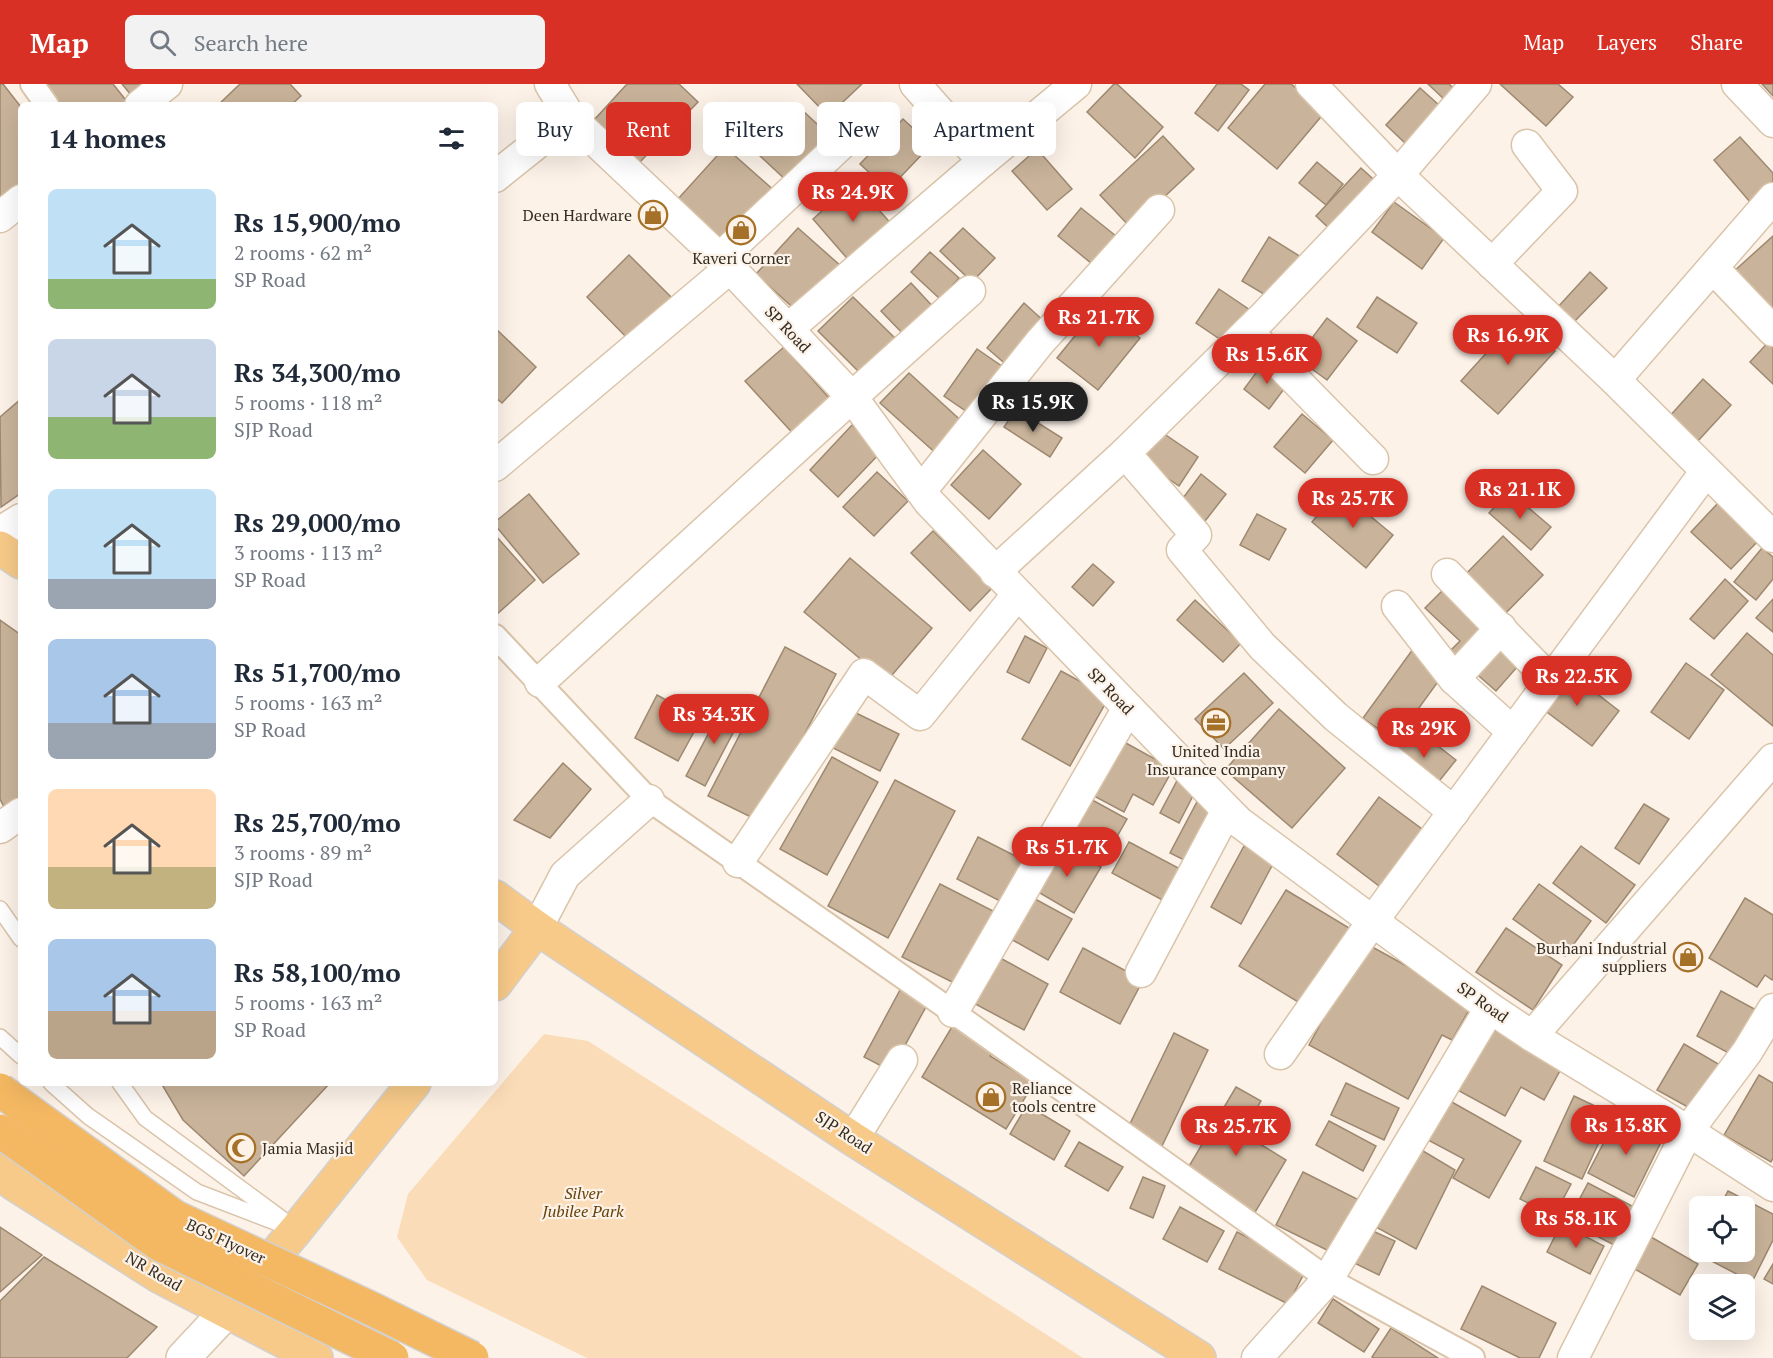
<!DOCTYPE html>
<html lang="en">
<head>
<meta charset="utf-8">
<style>
  body { margin:0; font-family:"PT Serif",serif; background:#f2f2f3; color:#1f2937; height:100vh; display:flex; flex-direction:column; font-size:22px; white-space:nowrap }
  * { box-sizing:border-box; margin:0 }
  p { font-size:20px; color:#747a83 }
  .icon { flex:none; width:33px; height:33px; fill:none; stroke:currentColor; stroke-width:2; stroke-linecap:round; stroke-linejoin:round }
  .map { position:relative; flex:1; overflow:hidden }
  .side { position:absolute; left:18px; top:18px; width:480px; height:984px; display:flex; flex-direction:column; background:#fff; border-radius:9px; box-shadow:0 6px 24px #0002 }
  .side>* { flex:none }
  .guide { position:absolute; left:516px; top:18px; width:570px; height:54px; display:flex; gap:12px }
  .controls { position:absolute; left:1689px; top:1112px; display:grid; gap:12px }
  .controls a { display:grid; place-items:center; width:66px; height:66px; border-radius:9px; background:#fff; box-shadow:0 6px 24px #0002; font-size:30px }
  .price { position:absolute; translate:-50% -51px; padding:0 14px; border-radius:21px; background:#d93025; color:#fff; font-size:20px; line-height:39px; filter:drop-shadow(0 2px 3px #0008) }
  .price::after { content:''; position:absolute; left:50%; top:36px; width:18px; height:14px; margin-left:-9px; background:inherit; clip-path:polygon(0 0,100% 0,50% 100%) }
  .price.selected { background:#222; color:#fff }
  ul { padding:0; list-style:none }
  li { display:flex; align-items:center; gap:18px; height:150px; padding:0 30px }
  li span { display:grid; place-items:center; flex:none; width:168px; height:120px; border-radius:9px; color:#555 }
  li>.icon { margin-inline-start:auto }
  span .icon { width:72px; height:72px; fill:#fffc; stroke-width:1 }
  li b { font-size:26px }
  h2 { display:flex; justify-content:space-between; align-items:center; height:72px; padding:0 30px; font-size:26px }
  .tag { padding:0 21px; border-radius:9px; background:#fff; box-shadow:0 6px 24px #0002; font-size:21px; line-height:54px }
  .tag.selected { background:#d93025; color:#fff }
  header { display:flex; align-items:center; gap:36px; box-sizing:border-box; height:84px; padding:0 30px; background:#d93025; color:#fff }
  header strong { font-size:28px }
  nav { display:flex; gap:33px; margin-inline-start:auto; font-size:21px }
  .search { width:420px; height:54px; background:#f2f2f3; display:flex; align-items:center; gap:15px; box-sizing:border-box; padding:0 21px; border-radius:9px; color:#747a83; font-size:22px }
  .map>svg:first-child { display:block }
  .green { fill:#fbdcb8 }
  .building { fill:#c9b39a; stroke:#9d8870; stroke-width:1.5 }
  .lines { fill:none; stroke-linecap:round; stroke-linejoin:round }
  .service-casing { stroke:#dac4aa; stroke-width:18 }
  .pedestrian-casing { stroke:#dac4aa; stroke-width:26 }
  .minor-casing { stroke:#dac4aa; stroke-width:33 }
  .tertiary-casing { stroke:#dac4aa; stroke-width:36 }
  .primary-casing { stroke:#d3d1cf; stroke-width:36 }
  .service { stroke:#fff; stroke-width:15 }
  .pedestrian { stroke:#fff; stroke-width:22 }
  .minor { stroke:#fff; stroke-width:30 }
  .tertiary { stroke:#fff; stroke-width:33 }
  .primary { stroke:#f7ca89; stroke-width:33 }
  .trunk-bridge-casing { stroke:#d3d1cf; stroke-width:36; stroke-linecap:butt }
  .trunk-bridge { stroke:#f4b862; stroke-width:33 }
  .labels { text-anchor:middle; dominant-baseline:central; stroke-width:4.5; stroke-linejoin:round; paint-order:stroke }
  .poi-label { font-size:16px; fill:#352d23; stroke:#fcf2e8; text-anchor:end }
  .street-label { font-size:16px; fill:#352d23; stroke:#fcf2e8 }
  .park-label { font-size:16px; font-style:italic; fill:#67420a; stroke:#fcf2e8 }
</style>
</head>
<body>
<header>
<strong>Map</strong>
<div class="search"><svg class="icon" aria-label="search" viewBox="0 0 24 24"><circle cx="10" cy="10" r="6"/><path d="M15 15l6 6"/></svg>Search here</div>
<nav><a>Map</a><a>Layers</a><a>Share</a></nav>
</header>
<div class="map">
<svg width="1773" height="1274" viewBox="0 0 1773 1274">
  <rect width="100%" height="100%" fill="#fcf2e8"/>
  <path class="green" d="M544,950L588,957L1083,1274H587L427,1196L397,1153L408,1110Z"/>
  <g class="building">
    <path d="M0,0H3L21,23V101L0,118Z"/>
    <path d="M44,0H113L129,20L61,21Z"/>
    <path d="M122,0H156L136,17Z"/>
    <path d="M240,0H290L301,12L291,21H218Z"/>
    <path d="M627,0H679L698,18L640,78L595,35Z"/>
    <path d="M797,0H862L828,32Z"/>
    <path d="M1114,0H1117L1163,43L1135,74L1087,28Z"/>
    <path d="M1217,0H1241L1249,6L1218,47L1195,29Z"/>
    <path d="M1265,0H1291L1325,28L1277,85L1228,44Z"/>
    <path d="M1428,0H1449L1455,6L1445,16Z"/>
    <path d="M1500,0H1558L1573,13L1546,42Z"/>
    <path d="M1762,0H1773V12Z"/>
    <path d="M1420,4L1440,22L1406,60L1386,41Z"/>
    <path d="M801,25L832,54L789,99L758,70Z"/>
    <path d="M903,35L931,61L888,106L860,80Z"/>
    <path d="M1163,52L1194,85L1131,144L1100,111Z"/>
    <path d="M1740,53L1773,89V97L1750,118L1714,76Z"/>
    <path d="M725,63L776,108L729,161L678,115Z"/>
    <path d="M1037,65L1072,105L1047,126L1012,87Z"/>
    <path d="M1317,78L1343,100L1326,121L1299,99Z"/>
    <path d="M1361,84L1381,102L1335,150L1316,132Z"/>
    <path d="M854,98L894,143L852,180L813,135Z"/>
    <path d="M1394,118L1444,154L1422,185L1372,148Z"/>
    <path d="M1081,124L1121,156L1097,184L1058,152Z"/>
    <path d="M798,144L842,183L800,230L756,190Z"/>
    <path d="M963,144L995,174L972,198L940,167Z"/>
    <path d="M1773,152V234L1732,189Z"/>
    <path d="M1269,153L1301,173L1274,216L1242,197Z"/>
    <path d="M930,168L959,194L940,215L911,188Z"/>
    <path d="M629,171L676,218L633,260L587,213Z"/>
    <path d="M1590,188L1607,204L1573,239L1557,224Z"/>
    <path d="M911,199L936,226L907,254L881,227Z"/>
    <path d="M1219,205L1250,226L1227,260L1196,239Z"/>
    <path d="M853,213L898,257L863,292L818,247Z"/>
    <path d="M1377,213L1417,239L1397,269L1357,243Z"/>
    <path d="M1024,219L1046,239L1009,283L987,264Z"/>
    <path d="M1100,221L1140,254L1098,306L1057,274Z"/>
    <path d="M1327,234L1357,257L1327,296L1297,274Z"/>
    <path d="M1518,234L1555,267L1498,330L1461,297Z"/>
    <path d="M495,244L536,283L502,319L495,313Z"/>
    <path d="M1773,253V300L1750,278Z"/>
    <path d="M784,263L836,322L798,355L745,297Z"/>
    <path d="M977,265L1006,285L973,332L944,312Z"/>
    <path d="M1264,278L1290,297L1269,325L1244,305Z"/>
    <path d="M909,289L968,343L940,373L880,319Z"/>
    <path d="M1703,295L1731,321L1697,358L1669,333Z"/>
    <path d="M21,315V409L1,423L0,333Z"/>
    <path d="M1016,325L1062,354L1050,373L1004,343Z"/>
    <path d="M1302,330L1333,356L1305,389L1274,363Z"/>
    <path d="M852,341L881,368L838,413L810,386Z"/>
    <path d="M1157,345L1198,373L1179,402L1138,374Z"/>
    <path d="M983,366L1021,400L989,435L951,401Z"/>
    <path d="M877,388L908,417L874,452L843,423Z"/>
    <path d="M1201,390L1226,410L1202,441L1177,422Z"/>
    <path d="M1339,406L1393,451L1366,484L1312,438Z"/>
    <path d="M1509,407L1551,443L1531,466L1489,429Z"/>
    <path d="M529,410L579,470L543,499L495,441V438Z"/>
    <path d="M1718,419L1758,457L1731,485L1691,448Z"/>
    <path d="M1257,430L1286,445L1269,476L1240,461Z"/>
    <path d="M933,447L992,504L970,527L911,469Z"/>
    <path d="M495,451L535,496L496,531L495,530Z"/>
    <path d="M1503,452L1543,491L1501,534L1461,495Z"/>
    <path d="M1762,464L1773,473V495L1756,516L1734,498Z"/>
    <path d="M850,474L932,544L887,597L804,528Z"/>
    <path d="M1093,480L1114,498L1093,522L1072,503Z"/>
    <path d="M1725,495L1748,517L1714,555L1690,535Z"/>
    <path d="M1450,499L1496,542L1459,582L1447,570L1460,557L1425,524Z"/>
    <path d="M1773,515V548L1756,534Z"/>
    <path d="M1195,516L1241,559L1223,578L1177,536Z"/>
    <path d="M0,536L21,551V711L4,723L0,715Z"/>
    <path d="M1747,549L1773,571V642L1711,591Z"/>
    <path d="M1025,552L1047,564L1029,599L1007,588Z"/>
    <path d="M1501,553L1525,574L1496,607L1472,586Z"/>
    <path d="M785,563L836,590L759,737L708,712Z"/>
    <path d="M1413,565L1445,588L1395,657L1363,634Z"/>
    <path d="M1686,579L1724,606L1689,655L1651,628Z"/>
    <path d="M1563,583L1619,627L1592,662L1535,619Z"/>
    <path d="M1061,587L1109,613L1070,682L1022,655Z"/>
    <path d="M1244,589L1273,619L1224,665L1195,635Z"/>
    <path d="M657,611L701,635L678,677L635,654Z"/>
    <path d="M724,620L743,630L705,702L686,692Z"/>
    <path d="M1279,625L1345,684L1292,744L1225,686Z"/>
    <path d="M852,627L899,650L880,687L833,664Z"/>
    <path d="M1415,644L1456,676L1432,706L1391,673Z"/>
    <path d="M1124,658L1173,685L1153,721L1133,710L1124,728L1094,712Z"/>
    <path d="M832,673L878,698L827,791L780,765Z"/>
    <path d="M563,679L591,705L550,754L514,736Z"/>
    <path d="M1180,691L1198,702L1179,739L1160,729Z"/>
    <path d="M895,696L955,727L888,854L828,822Z"/>
    <path d="M1085,712L1127,735L1103,777L1062,754Z"/>
    <path d="M1379,713L1426,748L1383,805L1337,770Z"/>
    <path d="M1199,714L1220,725L1192,780L1170,769Z"/>
    <path d="M1644,720L1669,735L1639,780L1615,764Z"/>
    <path d="M978,753L1023,776L1002,818L957,795Z"/>
    <path d="M1129,758L1184,787L1168,819L1112,789Z"/>
    <path d="M1060,759L1101,783L1074,829L1033,805Z"/>
    <path d="M1244,762L1274,778L1241,840L1211,823Z"/>
    <path d="M1581,762L1635,801L1606,839L1553,799Z"/>
    <path d="M940,800L1001,831L964,904L902,873Z"/>
    <path d="M1539,800L1591,837L1565,872L1513,835Z"/>
    <path d="M1286,806L1354,847L1308,924L1239,882Z"/>
    <path d="M1024,809L1072,835L1048,876L1002,850Z"/>
    <path d="M1745,814L1773,831V894L1772,896L1765,891L1757,903L1709,874Z"/>
    <path d="M1506,844L1562,881L1533,926L1476,888Z"/>
    <path d="M1365,859L1463,913L1459,920L1469,926L1452,956L1442,951L1408,1015L1309,961Z"/>
    <path d="M1083,864L1143,896L1120,940L1060,908Z"/>
    <path d="M991,869L1048,900L1024,946L966,915Z"/>
    <path d="M900,906L927,921L891,987L864,973Z"/>
    <path d="M1721,907L1760,928L1736,973L1697,952Z"/>
    <path d="M953,941L994,966L990,972L1034,999L1006,1045L922,993Z"/>
    <path d="M1485,941L1562,983L1544,1016L1521,1003L1505,1032L1452,1003Z"/>
    <path d="M1174,949L1208,966L1162,1062L1127,1046Z"/>
    <path d="M1684,960L1720,981L1695,1027L1657,1006Z"/>
    <path d="M1759,991L1773,999V1074L1771,1078L1724,1051Z"/>
    <path d="M161,999H330L244,1092L183,1036Z"/>
    <path d="M1346,999L1399,1024L1384,1056L1331,1031Z"/>
    <path d="M1236,1003L1261,1017L1242,1049L1286,1076L1254,1130L1185,1089Z"/>
    <path d="M1574,1012L1612,1030L1582,1095L1544,1077Z"/>
    <path d="M1450,1017L1521,1057L1489,1114L1453,1094L1464,1075L1428,1056Z"/>
    <path d="M1027,1021L1070,1047L1054,1076L1010,1050Z"/>
    <path d="M1618,1031L1663,1054L1634,1113L1588,1089Z"/>
    <path d="M1329,1037L1376,1062L1363,1087L1316,1061Z"/>
    <path d="M1079,1058L1123,1083L1108,1107L1065,1082Z"/>
    <path d="M1418,1064L1455,1086L1416,1165L1376,1143Z"/>
    <path d="M1536,1083L1571,1100L1554,1132L1520,1115Z"/>
    <path d="M1303,1088L1363,1118L1337,1171L1276,1141Z"/>
    <path d="M1143,1093L1165,1102L1153,1134L1130,1124Z"/>
    <path d="M1588,1099L1634,1123L1614,1161L1568,1137Z"/>
    <path d="M1728,1107L1773,1130V1156L1752,1198L1696,1169L1700,1163V1167H1744V1122H1720Z"/>
    <path d="M1180,1123L1224,1147L1207,1178L1163,1155Z"/>
    <path d="M1561,1140L1604,1162L1590,1190L1547,1168Z"/>
    <path d="M0,1143L42,1171L0,1208Z"/>
    <path d="M1364,1143L1395,1157L1379,1191L1348,1176Z"/>
    <path d="M1237,1148L1307,1184L1288,1220L1219,1185Z"/>
    <path d="M1651,1153L1698,1180L1680,1211L1633,1184Z"/>
    <path d="M44,1173L157,1243L127,1274H0V1217Z"/>
    <path d="M1773,1180V1200L1764,1195Z"/>
    <path d="M1482,1202L1556,1239L1539,1274H1520L1461,1245Z"/>
    <path d="M1333,1215L1379,1245L1364,1268L1318,1239Z"/>
    <path d="M1391,1244L1438,1274H1374L1372,1273Z"/>
  </g>
  <g class="lines">
    <g class="service-casing">
      <g id="service">
        <path d="M0,825L21,855"/>
        <path d="M0,953L21,972"/>
        <path d="M51,999L88,1032L197,1108L296,1146"/>
        <path d="M120,999L145,1034L282,1135"/>
      </g>
    </g>
    <g class="pedestrian-casing">
      <g id="pedestrian">
        <path d="M32,0L47,21"/>
        <path d="M495,552L649,716L953,928L1328,1195L1473,1274"/>
      </g>
    </g>
    <g class="minor-casing">
      <g id="minor">
        <path d="M550,0L570,33L730,184L852,313L929,418L1227,726L1239,738L1490,924L1532,952L1688,1047L1773,1102"/>
        <path d="M915,0L983,77"/>
        <path d="M1311,0L1398,91L1615,296L1773,453"/>
        <path d="M1737,0L1773,38"/>
        <path d="M140,21L167,0"/>
        <path d="M495,93L570,33"/>
        <path d="M0,133L21,116"/>
        <path d="M720,174L851,51"/>
        <path d="M1492,180L1562,107L1527,61"/>
        <path d="M1713,184L1773,247"/>
        <path d="M788,245L983,77L1076,0"/>
        <path d="M1248,248L1373,375"/>
        <path d="M1615,296L1773,114"/>
        <path d="M1125,369L1196,451L1182,466L1262,562L1336,633L1454,728"/>
        <path d="M495,382L730,184"/>
        <path d="M921,407L1040,258L1159,126"/>
        <path d="M0,455L8,443L21,435"/>
        <path d="M995,488L1125,369L1263,233L1398,91L1476,0"/>
        <path d="M1447,490L1551,597"/>
        <path d="M1397,522L1454,595L1513,648"/>
        <path d="M1454,595L1501,544"/>
        <path d="M540,598L852,313L970,207"/>
        <path d="M0,744L21,729"/>
        <path d="M738,778L864,590L920,631L1017,511"/>
        <path d="M537,844L565,791L649,716"/>
        <path d="M1141,888L1227,726"/>
        <path d="M953,928L1128,624"/>
        <path d="M1532,952L1773,675"/>
        <path d="M1280,970L1372,838L1706,387"/>
        <path d="M853,1055L902,976"/>
        <path d="M1257,1274L1328,1195L1490,924"/>
        <path d="M1573,1274L1688,1047L1747,968L1773,925"/>
      </g>
    </g>
    <g class="tertiary-casing">
      <path id="tertiary" d="M183,1274L227,1227"/>
    </g>
    <g class="primary-casing">
      <g id="primary">
        <path d="M0,464L21,478"/>
        <path d="M495,813L537,844L853,1055L1199,1274"/>
        <path d="M495,900L537,844"/>
        <path d="M0,1087L13,1099L159,1192L316,1274"/>
        <path d="M252,1198L296,1146L414,999"/>
      </g>
    </g>
    <use href="#service" class="service"/>
    <use href="#pedestrian" class="pedestrian"/>
    <use href="#minor" class="minor"/>
    <use href="#tertiary" class="tertiary"/>
    <use href="#primary" class="primary"/>
    <g class="trunk-bridge-casing">
      <g id="trunk-bridge">
        <path d="M0,1006L175,1133L370,1224L472,1274"/>
        <path d="M0,1047L159,1160L392,1274"/>
      </g>
    </g>
    <use href="#trunk-bridge" class="trunk-bridge"/>
  </g>
  <defs>
    <g id="shop-ring" transform="scale(1.5)"><circle r="9.5" fill="#fcf2e8" stroke="#a57129" stroke-width="1.5"/><path d="M-5-2.5h2.3a2.7 3.5 0 0 1 5.4 0H5L5.5 6h-11ZM-1.5-2.5h3a1.5 2.3 0 0 0-3 0Z" fill="#a57129"/></g>
    <g id="office-ring" transform="scale(1.5)"><circle r="9.5" fill="#fcf2e8" stroke="#a57129" stroke-width="1.5"/><path d="M-6-3h4V-5.5h4V-3h4V5H-6ZM-1-4.5V-3h2v-1.5ZM-6 0V1H6V0Z" fill="#a57129"/></g>
    <g id="mosque-ring" transform="scale(1.5)"><circle r="9.5" fill="#fcf2e8" stroke="#a57129" stroke-width="1.5"/><path d="M3.5-4.9A6 6 0 1 0 3.5 4.9A5 5 0 1 1 3.5-4.9Z" fill="#a57129"/></g>
  </defs>
  <g fill-rule="evenodd">
    <use href="#shop-ring" x="653" y="131"/>
    <use href="#shop-ring" x="741" y="146"/>
    <use href="#office-ring" x="1216" y="639"/>
    <use href="#shop-ring" x="1688" y="873"/>
    <use href="#shop-ring" x="991" y="1013"/>
    <use href="#mosque-ring" x="241" y="1064"/>
  </g>
  <g class="labels">
    <g class="poi-label">
      <text x="632" y="131">Deen Hardware</text>
      <text x="741" y="174" text-anchor="middle">Kaveri Corner</text>
      <text x="1216" y="667" text-anchor="middle">United India<tspan x="1216" dy="18">Insurance company</tspan></text>
      <text x="1667" y="864">Burhani Industrial<tspan x="1667" dy="18">suppliers</tspan></text>
      <text x="1012" y="1004" text-anchor="start">Reliance<tspan x="1012" dy="18">tools centre</tspan></text>
      <text x="262" y="1064" text-anchor="start">Jamia Masjid</text>
    </g>
    <g class="street-label">
      <text transform="translate(788 245) rotate(46)">SP Road</text>
      <text transform="translate(1111 607) rotate(46)">SP Road</text>
      <text transform="translate(1483 918) rotate(35)">SP Road</text>
      <text transform="translate(844 1048) rotate(33)">SJP Road</text>
      <text transform="translate(226 1157) rotate(25)">BGS Flyover</text>
      <text transform="translate(154 1187) rotate(30)">NR Road</text>
    </g>
    <g class="park-label">
      <text x="583" y="1109">Silver<tspan x="583" dy="18">Jubilee Park</tspan></text>
    </g>
  </g>
</svg>
<div class="controls">
<a><svg class="icon" aria-label="locate" viewBox="0 0 24 24"><circle cx="12" cy="12" r="6"/><path d="M12 2v4M12 18v4M2 12h4M18 12h4"/></svg></a>
<a><svg class="icon" aria-label="layers" viewBox="0 0 24 24"><path d="M12 4l9 5-9 5-9-5zM3 14l9 5 9-5"/></svg></a>
</div>
<b class="price" style="left:853px;top:139px">Rs 24.9K</b>
<b class="price" style="left:1099px;top:264px">Rs 21.7K</b>
<b class="price" style="left:1508px;top:282px">Rs 16.9K</b>
<b class="price" style="left:1267px;top:301px">Rs 15.6K</b>
<b class="price selected" style="left:1033px;top:349px">Rs 15.9K</b>
<b class="price" style="left:1520px;top:436px">Rs 21.1K</b>
<b class="price" style="left:1353px;top:445px">Rs 25.7K</b>
<b class="price" style="left:1577px;top:623px">Rs 22.5K</b>
<b class="price" style="left:714px;top:661px">Rs 34.3K</b>
<b class="price" style="left:1424px;top:675px">Rs 29K</b>
<b class="price" style="left:1067px;top:794px">Rs 51.7K</b>
<b class="price" style="left:1626px;top:1072px">Rs 13.8K</b>
<b class="price" style="left:1236px;top:1073px">Rs 25.7K</b>
<b class="price" style="left:1576px;top:1165px">Rs 58.1K</b>
<div class="guide">
<a class="tag">Buy</a>
<a class="tag selected">Rent</a>
<a class="tag">Filters</a>
<a class="tag">New</a>
<a class="tag">Apartment</a>
</div>
<section class="side">
<h2>14 homes<svg class="icon" aria-label="filters" viewBox="0 0 24 24"><path d="M4 7h16M4 17h16"/><circle cx="9" cy="7" r="2"/><circle cx="15" cy="17" r="2"/></svg></h2>
<ul>
<li><span style="background:linear-gradient(#bfe0f5 75%,#8fb573 0)"><svg class="icon" aria-label="home" viewBox="0 0 24 24"><path d="M3 11l9-7 9 7M6 9v11h12V9"/></svg></span><div><b>Rs 15,900/mo</b><p>2 rooms · 62 m²</p><p>SP Road</p></div></li>
<li><span style="background:linear-gradient(#c9d6e8 65%,#8fb573 0)"><svg class="icon" aria-label="home" viewBox="0 0 24 24"><path d="M3 11l9-7 9 7M6 9v11h12V9"/></svg></span><div><b>Rs 34,300/mo</b><p>5 rooms · 118 m²</p><p>SJP Road</p></div></li>
<li><span style="background:linear-gradient(#bfe0f5 75%,#9aa5b1 0)"><svg class="icon" aria-label="home" viewBox="0 0 24 24"><path d="M3 11l9-7 9 7M6 9v11h12V9"/></svg></span><div><b>Rs 29,000/mo</b><p>3 rooms · 113 m²</p><p>SP Road</p></div></li>
<li><span style="background:linear-gradient(#a9c7e8 70%,#9aa5b1 0)"><svg class="icon" aria-label="home" viewBox="0 0 24 24"><path d="M3 11l9-7 9 7M6 9v11h12V9"/></svg></span><div><b>Rs 51,700/mo</b><p>5 rooms · 163 m²</p><p>SP Road</p></div></li>
<li><span style="background:linear-gradient(#ffd9b3 65%,#c2b280 0)"><svg class="icon" aria-label="home" viewBox="0 0 24 24"><path d="M3 11l9-7 9 7M6 9v11h12V9"/></svg></span><div><b>Rs 25,700/mo</b><p>3 rooms · 89 m²</p><p>SJP Road</p></div></li>
<li><span style="background:linear-gradient(#a9c7e8 60%,#b9a48a 0)"><svg class="icon" aria-label="home" viewBox="0 0 24 24"><path d="M3 11l9-7 9 7M6 9v11h12V9"/></svg></span><div><b>Rs 58,100/mo</b><p>5 rooms · 163 m²</p><p>SP Road</p></div></li>
</ul>
</section>
</div>
</body>
</html>
